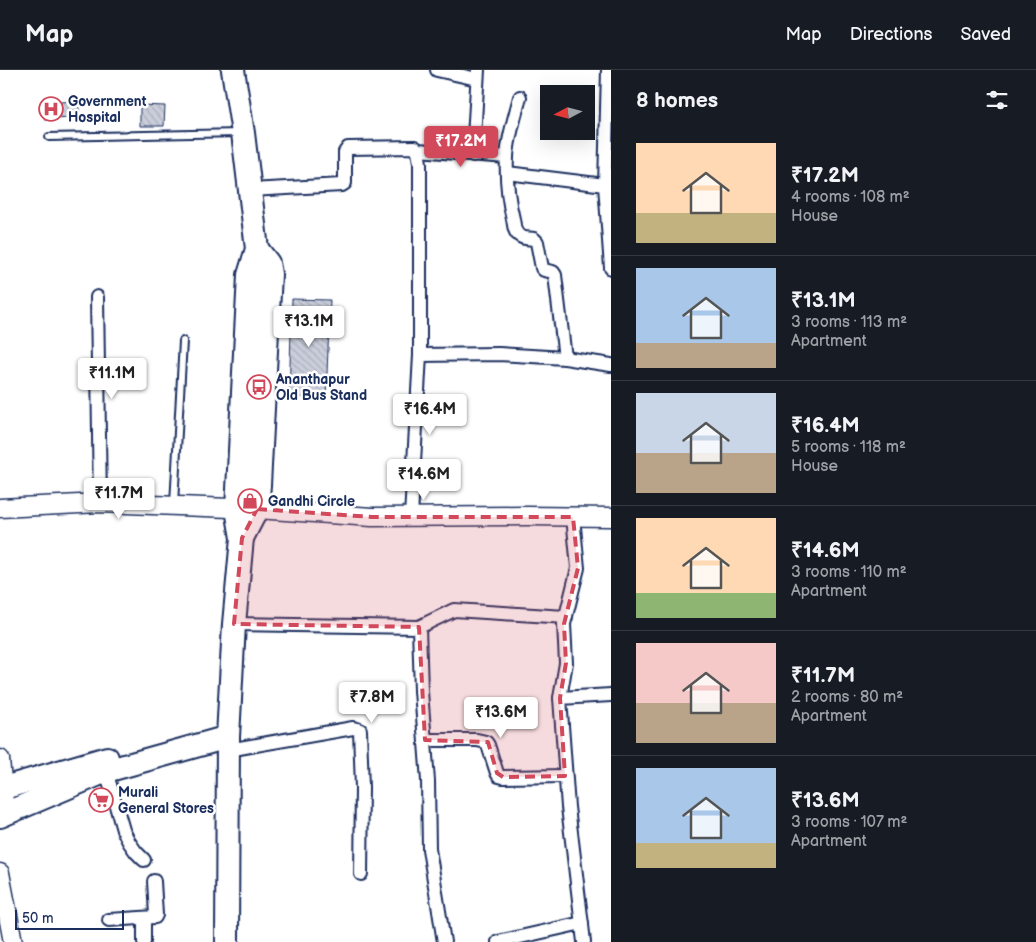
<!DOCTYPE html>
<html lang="en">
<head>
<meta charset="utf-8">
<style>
  body { margin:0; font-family:"Balsamiq Sans",sans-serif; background:#242831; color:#f1f3f6; height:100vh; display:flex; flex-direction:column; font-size:19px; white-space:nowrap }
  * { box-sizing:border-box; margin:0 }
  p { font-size:16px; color:#9ea1a6 }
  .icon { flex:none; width:28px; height:28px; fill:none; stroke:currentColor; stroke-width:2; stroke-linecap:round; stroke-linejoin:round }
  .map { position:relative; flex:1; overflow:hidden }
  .details { display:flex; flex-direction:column; background:#171b24; width:425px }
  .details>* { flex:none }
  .needle { width:32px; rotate:263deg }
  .buttons { position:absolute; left:540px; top:15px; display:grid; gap:10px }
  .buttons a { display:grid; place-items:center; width:55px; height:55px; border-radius:0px; background:#171b24; box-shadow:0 5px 20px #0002; font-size:25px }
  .scale { position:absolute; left:15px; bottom:12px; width:109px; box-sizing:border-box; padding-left:5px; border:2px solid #1b2f5e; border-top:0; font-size:14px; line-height:18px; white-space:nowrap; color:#1b2f5e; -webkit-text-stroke:4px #fff; paint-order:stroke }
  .price { position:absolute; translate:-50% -42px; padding:0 11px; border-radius:5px; background:#fff; color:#222; font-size:16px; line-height:32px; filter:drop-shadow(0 1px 2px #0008) }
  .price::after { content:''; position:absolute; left:50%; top:30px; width:15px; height:11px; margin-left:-8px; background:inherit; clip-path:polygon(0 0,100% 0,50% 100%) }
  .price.selected { background:#d1495b; color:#fff }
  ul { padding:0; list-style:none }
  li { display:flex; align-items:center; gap:15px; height:125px; padding:0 25px }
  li+li { border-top:1px solid #363941 }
  li span { display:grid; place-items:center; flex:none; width:140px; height:100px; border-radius:0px; color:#555 }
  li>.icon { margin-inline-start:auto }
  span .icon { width:60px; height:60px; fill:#fffc; stroke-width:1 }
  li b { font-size:21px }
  h2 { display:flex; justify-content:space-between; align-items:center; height:60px; padding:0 25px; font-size:21px }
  header { display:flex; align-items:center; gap:30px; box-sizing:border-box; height:70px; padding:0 25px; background:#171b24; border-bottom:1px solid #363941 }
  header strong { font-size:24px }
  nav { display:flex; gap:28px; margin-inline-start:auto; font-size:18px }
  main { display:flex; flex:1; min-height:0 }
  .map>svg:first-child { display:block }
  .building { fill:url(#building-back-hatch); stroke:#1b2f5e }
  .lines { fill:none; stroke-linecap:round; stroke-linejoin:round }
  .lane-casing { stroke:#1b2f5e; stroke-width:10 }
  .street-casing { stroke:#1b2f5e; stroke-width:16 }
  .secondary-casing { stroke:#1b2f5e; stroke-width:21 }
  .highway-casing { stroke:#1b2f5e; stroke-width:26 }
  .lane { stroke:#fff; stroke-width:6 }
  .street { stroke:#fff; stroke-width:12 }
  .secondary { stroke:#fff; stroke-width:18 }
  .highway { stroke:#fff; stroke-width:22 }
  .marked { fill:#d1495b; fill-opacity:0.2; stroke:#d1495b; stroke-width:4; stroke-dasharray:10 6; stroke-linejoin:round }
  .labels { text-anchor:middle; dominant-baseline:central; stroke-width:5; stroke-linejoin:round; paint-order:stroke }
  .poi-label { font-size:14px; font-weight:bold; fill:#1b2f5e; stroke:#fff; text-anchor:start }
</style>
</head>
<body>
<header>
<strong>Map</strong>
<nav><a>Map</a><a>Directions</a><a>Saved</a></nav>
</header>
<main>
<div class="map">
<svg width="611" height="872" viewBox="0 0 611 872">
  <defs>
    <pattern id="building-back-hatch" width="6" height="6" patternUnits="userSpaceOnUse" patternTransform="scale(1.25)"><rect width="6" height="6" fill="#caceda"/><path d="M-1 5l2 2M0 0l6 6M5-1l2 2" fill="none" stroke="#adb1be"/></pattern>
  </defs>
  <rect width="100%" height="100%" fill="#fff"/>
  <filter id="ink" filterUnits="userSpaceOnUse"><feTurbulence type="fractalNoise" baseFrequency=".02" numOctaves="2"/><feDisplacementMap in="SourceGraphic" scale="10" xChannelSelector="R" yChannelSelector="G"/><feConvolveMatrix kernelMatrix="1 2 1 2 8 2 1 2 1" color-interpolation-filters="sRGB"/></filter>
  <g filter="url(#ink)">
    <g class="building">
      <path d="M78,31L80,47L45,50L43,33Z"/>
      <path d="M140,35L165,36L164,56H140Z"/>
      <path d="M292,229L330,230L326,328L289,327Z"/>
    </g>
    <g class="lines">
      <g class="lane-casing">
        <g id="lane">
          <path d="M49,67L240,63"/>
          <path d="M174,434L183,271"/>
        </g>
      </g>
      <g class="street-casing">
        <g id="street">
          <path d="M437,0L477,9"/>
          <path d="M608,0L605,115L611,198"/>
          <path d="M520,27C515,47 508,67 507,87C506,107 508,129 513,149C514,154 514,163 520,166C523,169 530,168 534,169L537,172L542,198L544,200L553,202L555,205L565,288"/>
          <path d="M418,80L507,87"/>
          <path d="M473,85L478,0"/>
          <path d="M507,103L605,115"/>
          <path d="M250,120L342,115L345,113V82L348,78L415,77C419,82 419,87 420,93V285L499,284L565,288L611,295"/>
          <path d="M97,227L100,433"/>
          <path d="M411,447L420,285"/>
          <path d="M234,554L419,557L421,621L428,711L429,779L444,872"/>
          <path d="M419,557L454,540L566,547"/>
          <path d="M560,628L566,593L564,554L578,498L573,447"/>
          <path d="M425,670H477L486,672L488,675L497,703L499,706L503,707L565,706"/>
          <path d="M228,680L353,658L357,659L360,660L362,718L361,804"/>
          <path d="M106,701L123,760L129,772L136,782L144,790"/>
          <path d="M109,850L155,847L156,845L154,811"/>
          <path d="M144,872V849"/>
          <path d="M498,872L582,853"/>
          <path d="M584,872L568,737L560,628L611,625"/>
        </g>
      </g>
      <g class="secondary-casing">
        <g id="secondary">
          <path d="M0,438L100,433L257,439L372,447L527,446L611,447"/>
          <path d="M0,689L5,745"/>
          <path d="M0,803L13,872"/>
        </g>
      </g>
      <g class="highway-casing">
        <g id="highway">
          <path d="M242,468L257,439L259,415L270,204L268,193L257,179"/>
          <path d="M0,719L107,688"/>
          <path d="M0,746L106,701L228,667"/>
          <path d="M227,872L228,667L234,554L242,468L237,439L249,205L257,179L243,63L233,0"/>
        </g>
      </g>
      <use href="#lane" class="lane"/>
      <use href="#street" class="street"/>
      <use href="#secondary" class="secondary"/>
      <use href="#highway" class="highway"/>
    </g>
  </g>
  <path class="marked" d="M257,439L372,447H573L578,498L564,554L566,593L560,628L565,706L503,707L497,703L488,672L425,670L419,557L234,554L242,468Z"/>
  <defs>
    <g id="hospital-ring" transform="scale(1.25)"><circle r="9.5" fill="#fff" stroke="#d1495b" stroke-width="1.5"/><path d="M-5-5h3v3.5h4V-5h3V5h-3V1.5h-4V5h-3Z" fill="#d1495b"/></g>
    <g id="bus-ring" transform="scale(1.25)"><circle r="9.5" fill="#fff" stroke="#d1495b" stroke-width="1.5"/><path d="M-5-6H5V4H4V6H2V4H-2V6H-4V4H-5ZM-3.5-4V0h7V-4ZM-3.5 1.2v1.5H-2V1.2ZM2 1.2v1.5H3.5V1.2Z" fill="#d1495b"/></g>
    <g id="shop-ring" transform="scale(1.25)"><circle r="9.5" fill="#fff" stroke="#d1495b" stroke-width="1.5"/><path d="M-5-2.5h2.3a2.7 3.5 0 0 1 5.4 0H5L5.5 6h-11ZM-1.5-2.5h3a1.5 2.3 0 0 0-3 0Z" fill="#d1495b"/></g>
    <g id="supermarket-ring" transform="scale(1.25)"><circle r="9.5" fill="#fff" stroke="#d1495b" stroke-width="1.5"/><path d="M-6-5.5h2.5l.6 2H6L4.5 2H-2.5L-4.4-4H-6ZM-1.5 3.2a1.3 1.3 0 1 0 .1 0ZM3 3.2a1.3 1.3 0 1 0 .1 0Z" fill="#d1495b"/></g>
  </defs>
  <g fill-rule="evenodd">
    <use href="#hospital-ring" x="51" y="39"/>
    <use href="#bus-ring" x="259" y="317"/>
    <use href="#shop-ring" x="250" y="431"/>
    <use href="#supermarket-ring" x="101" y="730"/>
  </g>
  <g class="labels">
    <g class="poi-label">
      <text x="68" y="31">Government<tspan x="68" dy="16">Hospital</tspan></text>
      <text x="276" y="309">Ananthapur<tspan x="276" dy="16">Old Bus Stand</tspan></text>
      <text x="268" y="431">Gandhi Circle</text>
      <text x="118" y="722">Murali<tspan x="118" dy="16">General Stores</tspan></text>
    </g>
  </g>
</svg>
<div class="buttons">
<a><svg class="needle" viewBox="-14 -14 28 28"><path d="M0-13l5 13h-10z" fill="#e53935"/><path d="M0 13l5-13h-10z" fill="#9ea1a6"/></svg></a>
</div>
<div class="scale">50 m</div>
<b class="price selected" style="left:461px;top:98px">₹17.2M</b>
<b class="price" style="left:309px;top:278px">₹13.1M</b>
<b class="price" style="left:112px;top:330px">₹11.1M</b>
<b class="price" style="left:430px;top:366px">₹16.4M</b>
<b class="price" style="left:424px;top:431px">₹14.6M</b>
<b class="price" style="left:119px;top:450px">₹11.7M</b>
<b class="price" style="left:372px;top:654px">₹7.8M</b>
<b class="price" style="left:501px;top:669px">₹13.6M</b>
</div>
<section class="details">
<h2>8 homes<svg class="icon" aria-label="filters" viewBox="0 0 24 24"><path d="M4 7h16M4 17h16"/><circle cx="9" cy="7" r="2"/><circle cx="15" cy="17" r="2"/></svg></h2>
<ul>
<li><span style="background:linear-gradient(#ffd9b3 70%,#c2b280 0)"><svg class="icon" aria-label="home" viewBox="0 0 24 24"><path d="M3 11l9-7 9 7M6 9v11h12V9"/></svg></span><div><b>₹17.2M</b><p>4 rooms · 108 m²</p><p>House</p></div></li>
<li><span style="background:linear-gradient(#a9c7e8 75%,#b9a48a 0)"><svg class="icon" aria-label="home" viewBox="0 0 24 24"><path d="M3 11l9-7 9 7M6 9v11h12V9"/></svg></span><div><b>₹13.1M</b><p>3 rooms · 113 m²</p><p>Apartment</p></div></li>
<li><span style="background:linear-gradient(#c9d6e8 60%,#b9a48a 0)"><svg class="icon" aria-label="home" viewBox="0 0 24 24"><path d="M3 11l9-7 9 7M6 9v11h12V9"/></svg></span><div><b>₹16.4M</b><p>5 rooms · 118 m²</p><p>House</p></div></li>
<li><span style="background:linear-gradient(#ffd9b3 75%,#8fb573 0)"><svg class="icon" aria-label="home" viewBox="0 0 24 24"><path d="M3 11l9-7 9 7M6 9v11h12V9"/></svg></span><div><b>₹14.6M</b><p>3 rooms · 110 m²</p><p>Apartment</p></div></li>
<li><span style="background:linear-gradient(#f6c9c9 60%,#b9a48a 0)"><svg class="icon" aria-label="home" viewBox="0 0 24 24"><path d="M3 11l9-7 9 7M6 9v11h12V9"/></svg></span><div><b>₹11.7M</b><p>2 rooms · 80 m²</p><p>Apartment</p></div></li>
<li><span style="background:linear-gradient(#a9c7e8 75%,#c2b280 0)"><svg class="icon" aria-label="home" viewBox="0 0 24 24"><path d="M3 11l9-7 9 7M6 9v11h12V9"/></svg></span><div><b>₹13.6M</b><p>3 rooms · 107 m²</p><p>Apartment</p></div></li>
</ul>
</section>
</main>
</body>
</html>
